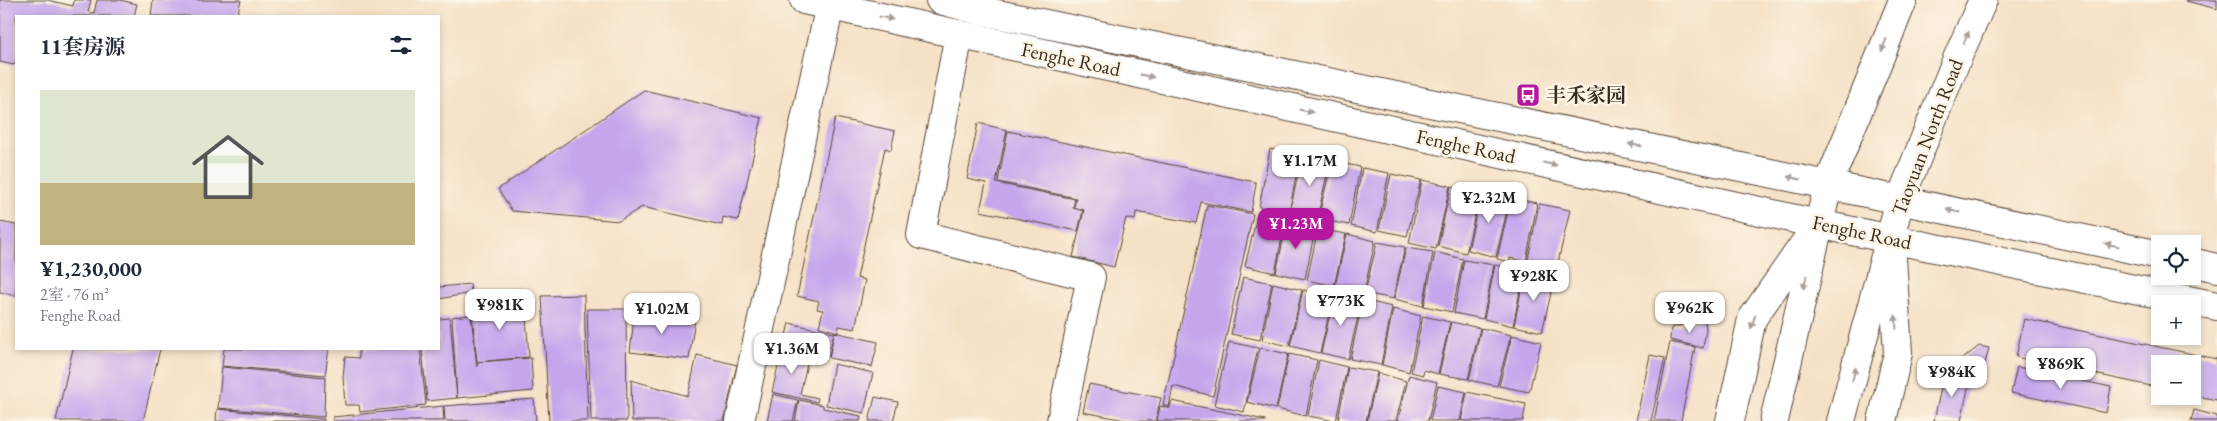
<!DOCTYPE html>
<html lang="zh">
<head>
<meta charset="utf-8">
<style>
  body { margin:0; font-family:"EB Garamond","Noto Serif SC",serif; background:#f2f2f3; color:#1f2937; height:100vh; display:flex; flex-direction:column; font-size:19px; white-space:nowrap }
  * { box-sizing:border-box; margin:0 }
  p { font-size:16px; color:#747a83 }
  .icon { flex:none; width:28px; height:28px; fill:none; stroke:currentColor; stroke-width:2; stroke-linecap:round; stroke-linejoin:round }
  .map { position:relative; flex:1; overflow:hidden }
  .panel { position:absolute; left:15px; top:15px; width:425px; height:335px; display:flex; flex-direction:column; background:#fff; border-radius:0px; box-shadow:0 2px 8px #0003 }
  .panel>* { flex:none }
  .fabs { position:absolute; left:2151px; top:235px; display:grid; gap:10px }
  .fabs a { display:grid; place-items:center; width:50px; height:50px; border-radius:0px; background:#fff; box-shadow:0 2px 8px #0003; font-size:25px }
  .price { position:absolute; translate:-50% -42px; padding:0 11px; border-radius:10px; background:#fff; color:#222; font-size:16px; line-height:32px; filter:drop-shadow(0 1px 2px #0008) }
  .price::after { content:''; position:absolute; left:50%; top:30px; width:15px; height:11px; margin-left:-8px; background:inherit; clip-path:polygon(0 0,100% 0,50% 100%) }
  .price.active { background:#b5179e; color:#fff }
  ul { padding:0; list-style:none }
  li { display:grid; align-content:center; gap:10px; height:265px; padding:0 25px }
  li span { display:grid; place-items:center; height:155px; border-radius:0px; color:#555 }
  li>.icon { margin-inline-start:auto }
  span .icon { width:90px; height:90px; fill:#fffc; stroke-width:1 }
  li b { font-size:21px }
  h2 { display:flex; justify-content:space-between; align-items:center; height:60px; padding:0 25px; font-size:21px }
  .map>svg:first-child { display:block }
  .building { fill:#c5a6ed }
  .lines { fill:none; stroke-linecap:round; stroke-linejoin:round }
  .minor-casing { stroke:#574537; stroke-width:30 }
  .major-casing { stroke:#574537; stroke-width:30 }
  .minor { stroke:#fff; stroke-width:28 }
  .major { stroke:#fff; stroke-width:28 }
  .oneway { fill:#a79f9a }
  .labels { text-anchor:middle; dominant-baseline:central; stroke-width:5; stroke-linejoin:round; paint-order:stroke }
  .street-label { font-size:20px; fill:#3b2a1e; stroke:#fcf5e5 }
  .poi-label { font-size:20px; font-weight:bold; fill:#3b2a1e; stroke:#fcf5e5; text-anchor:start }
</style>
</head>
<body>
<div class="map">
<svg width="2217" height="421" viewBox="0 0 2217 421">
  <rect width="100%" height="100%" fill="#fcf5e5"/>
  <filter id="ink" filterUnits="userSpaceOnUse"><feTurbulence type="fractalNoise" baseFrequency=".02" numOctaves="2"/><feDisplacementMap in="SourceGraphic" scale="10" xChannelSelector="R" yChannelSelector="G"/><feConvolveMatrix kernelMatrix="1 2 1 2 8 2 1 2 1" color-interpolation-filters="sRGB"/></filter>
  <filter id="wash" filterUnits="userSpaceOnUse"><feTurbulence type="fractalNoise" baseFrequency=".0096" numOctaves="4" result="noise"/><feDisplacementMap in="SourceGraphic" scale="20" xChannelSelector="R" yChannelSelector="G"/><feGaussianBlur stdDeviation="1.12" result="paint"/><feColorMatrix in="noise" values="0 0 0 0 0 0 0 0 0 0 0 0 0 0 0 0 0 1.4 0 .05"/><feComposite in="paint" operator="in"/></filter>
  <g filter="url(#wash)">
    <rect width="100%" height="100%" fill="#f5e1c6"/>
    <g id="blocks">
      <g class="building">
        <path d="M0,0H47L73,6L74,0H91L88,12L94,13L97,0H120L137,4L134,16H16V60L14,65L0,62Z"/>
        <path d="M153,0H241L237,16H151Z"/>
        <path d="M2186,0H2217V9L2186,1Z"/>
        <path d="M644,90L762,118L738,220L723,217L722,225L642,207L619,221L512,211L498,189Z"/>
        <path d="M835,118L895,131L891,150L885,148L857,278L865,280L855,329L839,326L838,332L819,327L823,310L817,309L819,301L797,296Z"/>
        <path d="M978,123L1007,130L996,183L1075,199L1073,208L1083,211L1078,231L980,211L986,183L967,179Z"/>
        <path d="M1008,131L1255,182L1256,184L1251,212L1201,202L1196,223L1136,212L1135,220L1126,218L1114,267L1073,257L1084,210L1074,207L1076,198L998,182Z"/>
        <path d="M1270,149L1300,155L1289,212L1259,207Z"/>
        <path d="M1302,155L1330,161L1317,219L1290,213Z"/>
        <path d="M1332,161L1360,167L1349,225L1318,219Z"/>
        <path d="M1362,168L1389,173L1377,232L1351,226Z"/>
        <path d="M1391,174L1421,180L1407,236L1379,230Z"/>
        <path d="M1422,180L1450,186L1436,249L1409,243Z"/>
        <path d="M1451,186L1480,192L1466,253L1438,246Z"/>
        <path d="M1481,192L1510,198L1496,257L1468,250Z"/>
        <path d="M1511,198L1537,203L1526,262L1510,258V262L1497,259Z"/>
        <path d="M1539,204L1570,210L1556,271L1527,264Z"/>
        <path d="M1207,205L1253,214L1213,396L1173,386L1169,407L1163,405Z"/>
        <path d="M1257,216L1285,222L1275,273L1245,266Z"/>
        <path d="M1287,221L1316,225L1305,279L1276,273Z"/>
        <path d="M0,222L16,225V296L0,292Z"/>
        <path d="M1318,229L1346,234L1334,286L1307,280Z"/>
        <path d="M1347,234L1375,241L1364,292L1335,286Z"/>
        <path d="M1377,242L1405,247L1393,299L1365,293Z"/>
        <path d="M1406,248L1433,252L1423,306L1394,299Z"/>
        <path d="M1435,252L1463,259L1452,312L1424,306Z"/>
        <path d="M1464,260L1494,265L1483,319L1454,313Z"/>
        <path d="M1495,265L1524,272L1513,326L1484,319Z"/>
        <path d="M1525,272L1554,280L1542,332L1514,326Z"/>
        <path d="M1243,277L1272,283L1260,340L1231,334Z"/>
        <path d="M1273,283L1302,290L1289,346L1262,340Z"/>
        <path d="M470,284L471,293L439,299V287Z"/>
        <path d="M1303,290L1333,296L1320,353L1290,346Z"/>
        <path d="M584,295L588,421H549L542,296Z"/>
        <path d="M1334,297L1362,300L1348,359L1321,353Z"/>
        <path d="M520,300L521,304H525L529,357L477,362L471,304Z"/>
        <path d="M1363,300L1392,307L1381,365L1350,359Z"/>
        <path d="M587,309H626L627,421H591Z"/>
        <path d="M1393,309L1421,316L1409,372L1382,365Z"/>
        <path d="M635,310L695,319L689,359L630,352Z"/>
        <path d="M471,315L477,367V362L531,358L533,391L457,398L452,317Z"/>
        <path d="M1423,316L1450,322L1438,374L1424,370L1423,375L1411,372Z"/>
        <path d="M450,318L457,398L427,401L422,349H439V319Z"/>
        <path d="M1703,319L1705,321L1706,329L1703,348L1670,340L1671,328Z"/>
        <path d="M2024,319L2217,359V400L2192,395V364H2160V388L2016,357Z"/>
        <path d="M1451,322L1480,328L1468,379L1439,374Z"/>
        <path d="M789,323L834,333L829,355L810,350L809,353L783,348Z"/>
        <path d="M1481,328L1511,335L1497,386L1469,380Z"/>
        <path d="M834,332L878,342L872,367L829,358Z"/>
        <path d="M1512,335L1541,342L1529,392L1499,386Z"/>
        <path d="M1229,342L1258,348L1244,412L1214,405Z"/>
        <path d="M1670,342L1695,347L1681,421H1654Z"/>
        <path d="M1979,346L1989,348L1982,375L1972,373L1970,378L1946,372Z"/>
        <path d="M1260,348L1288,354L1276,409L1247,402Z"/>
        <path d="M73,349H160L143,421H56Z"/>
        <path d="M224,349H329L325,375L222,366Z"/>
        <path d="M359,349H420L426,405L360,412L359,405H345L343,377L345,357L359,358Z"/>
        <path d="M782,349L809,355L800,394L818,398L817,402L772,392Z"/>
        <path d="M1289,354L1317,360L1306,416L1277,409Z"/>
        <path d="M697,355L737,365L724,421H632L631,380L688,396Z"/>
        <path d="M1650,355L1665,358L1651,421H1636Z"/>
        <path d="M1319,360L1347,367L1336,421L1308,416Z"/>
        <path d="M834,364L873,373L864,413L826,405Z"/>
        <path d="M222,367L325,377L324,417L218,408Z"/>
        <path d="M1348,367L1377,372L1366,421H1338Z"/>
        <path d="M2017,367L2111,387L2106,413L2011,393Z"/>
        <path d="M1378,373L1406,381L1396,421H1367Z"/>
        <path d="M1944,373L1970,379L1961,421H1934Z"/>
        <path d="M1409,375L1437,382L1428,421H1398Z"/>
        <path d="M1089,384L1161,398L1155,421H1130L1083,412Z"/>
        <path d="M1438,386L1466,392L1460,421H1430Z"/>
        <path d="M1467,392L1526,404L1523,421H1461Z"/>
        <path d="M773,394L798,400L793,421H767Z"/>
        <path d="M875,397L898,402L893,421H869Z"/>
        <path d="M534,399L536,421H445L444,406Z"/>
        <path d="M799,400L823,405V408L861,416L860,421H795Z"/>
        <path d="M1172,401L1265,420V421H1157L1160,406L1169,408V409Z"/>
        <path d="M443,406L444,421H333V417Z"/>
        <path d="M217,409L324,419V421H216Z"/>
        <path d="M2194,410L2217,416V421H2191Z"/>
      </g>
    </g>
  </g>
  <g filter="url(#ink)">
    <use href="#blocks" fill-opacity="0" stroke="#574537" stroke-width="1"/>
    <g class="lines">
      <g class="minor-casing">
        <g id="minor">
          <path d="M959,34L921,235L1091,277L1061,421"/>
          <path d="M740,421L831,0"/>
          <path d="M1730,421L1752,319L1818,224"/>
          <path d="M1882,421L1898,353L1891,242"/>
        </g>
      </g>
      <g class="major-casing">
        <g id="major">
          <path d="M804,0L1818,224L2217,306"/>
          <path d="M940,0L978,10L1828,185L2160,255"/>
          <path d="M2192,262L2217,268"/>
          <path d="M1774,421L1828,185L1903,0"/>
          <path d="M1841,421L1900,200L1956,61L1983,0"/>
        </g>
      </g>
      <use href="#minor" class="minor"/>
      <use href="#major" class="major"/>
    </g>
    <defs><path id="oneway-solid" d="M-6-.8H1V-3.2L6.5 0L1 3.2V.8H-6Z" transform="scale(1.25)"/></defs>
    <g class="oneway">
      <use href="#oneway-solid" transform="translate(886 18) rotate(12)"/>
      <use href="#oneway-solid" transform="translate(1966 38) rotate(-66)"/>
      <use href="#oneway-solid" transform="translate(1884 45) rotate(112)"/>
      <use href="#oneway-solid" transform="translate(1147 76) rotate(12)"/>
      <use href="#oneway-solid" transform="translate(1306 111) rotate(12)"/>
      <use href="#oneway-solid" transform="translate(1635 145) rotate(-168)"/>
      <use href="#oneway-solid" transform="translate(1550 164) rotate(12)"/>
      <use href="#oneway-solid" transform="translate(1794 178) rotate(-168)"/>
      <use href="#oneway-solid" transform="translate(1953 211) rotate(-168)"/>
      <use href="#oneway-solid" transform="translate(2112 245) rotate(-168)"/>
      <use href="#oneway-solid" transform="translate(1805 282) rotate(103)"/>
      <use href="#oneway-solid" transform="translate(1753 322) rotate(109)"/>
      <use href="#oneway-solid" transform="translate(1896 322) rotate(-94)"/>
      <use href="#oneway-solid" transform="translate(1854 374) rotate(-75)"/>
    </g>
  </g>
  <defs>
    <g id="bus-square" transform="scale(1.25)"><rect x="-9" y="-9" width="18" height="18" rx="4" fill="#b5179e" stroke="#fcf5e5"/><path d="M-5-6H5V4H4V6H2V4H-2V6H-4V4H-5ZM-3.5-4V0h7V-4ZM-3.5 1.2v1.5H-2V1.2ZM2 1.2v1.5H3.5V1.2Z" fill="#fff"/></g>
  </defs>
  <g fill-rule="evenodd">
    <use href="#bus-square" x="1528" y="95"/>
  </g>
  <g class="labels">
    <g class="street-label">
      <text transform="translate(1071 59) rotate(12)">Fenghe Road</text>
      <text transform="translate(1927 137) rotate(-69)">Taoyuan North Road</text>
      <text transform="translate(1466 146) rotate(12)">Fenghe Road</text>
      <text transform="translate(1862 232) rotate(12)">Fenghe Road</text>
    </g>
    <g class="poi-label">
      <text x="1546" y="95">丰禾家园</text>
    </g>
  </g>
</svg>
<div class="fabs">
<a><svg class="icon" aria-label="locate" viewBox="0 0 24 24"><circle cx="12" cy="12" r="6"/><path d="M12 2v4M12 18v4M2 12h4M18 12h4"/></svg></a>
<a>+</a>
<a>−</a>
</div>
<b class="price" style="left:1310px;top:187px">¥1.17M</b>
<b class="price" style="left:1489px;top:224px">¥2.32M</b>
<b class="price active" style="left:1296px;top:250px">¥1.23M</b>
<b class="price" style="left:1534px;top:302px">¥928K</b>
<b class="price" style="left:1341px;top:327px">¥773K</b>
<b class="price" style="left:500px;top:331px">¥981K</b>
<b class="price" style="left:1690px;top:334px">¥962K</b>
<b class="price" style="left:662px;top:335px">¥1.02M</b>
<b class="price" style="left:792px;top:375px">¥1.36M</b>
<b class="price" style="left:2061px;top:390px">¥869K</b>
<b class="price" style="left:1952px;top:398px">¥984K</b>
<section class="panel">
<h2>11套房源<svg class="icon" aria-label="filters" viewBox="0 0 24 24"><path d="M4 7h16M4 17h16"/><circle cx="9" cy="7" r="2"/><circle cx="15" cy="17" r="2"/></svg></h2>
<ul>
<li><span style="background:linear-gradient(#dfe7d0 60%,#c2b280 0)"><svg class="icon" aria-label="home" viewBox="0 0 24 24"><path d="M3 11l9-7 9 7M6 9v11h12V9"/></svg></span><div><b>¥1,230,000</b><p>2室 · 76 m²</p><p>Fenghe Road</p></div></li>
</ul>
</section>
</div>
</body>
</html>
